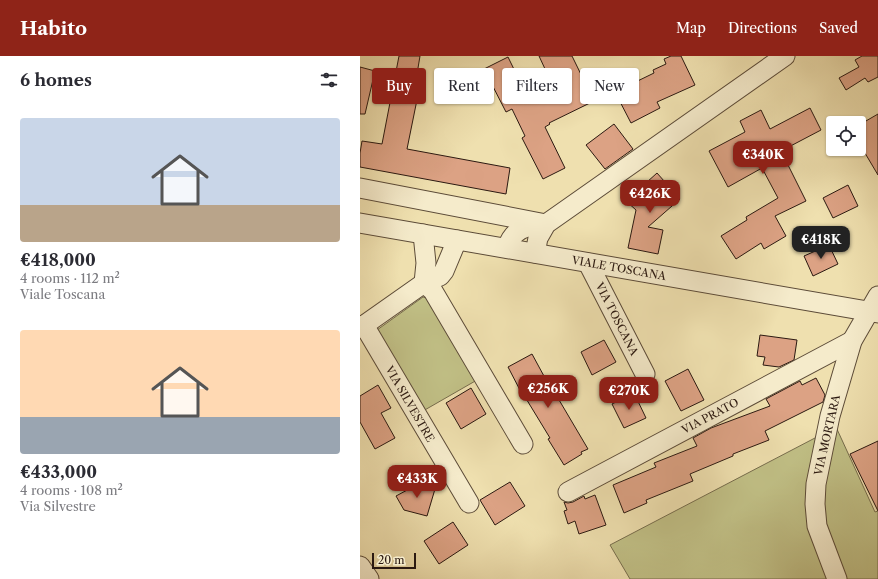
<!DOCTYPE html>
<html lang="en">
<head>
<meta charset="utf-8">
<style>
  body { margin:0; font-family:"Libre Caslon Text",serif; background:#f7f7f7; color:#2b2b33; height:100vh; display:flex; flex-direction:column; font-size:15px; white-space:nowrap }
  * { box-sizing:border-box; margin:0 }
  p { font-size:13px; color:#7c7c81 }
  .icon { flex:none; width:22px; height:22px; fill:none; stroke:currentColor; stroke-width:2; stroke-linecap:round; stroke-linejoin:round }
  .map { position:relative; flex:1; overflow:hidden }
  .panel { display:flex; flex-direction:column; background:#fff; width:360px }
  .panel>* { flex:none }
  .banner { position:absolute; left:12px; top:12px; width:380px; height:36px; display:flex; gap:8px }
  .fabs { position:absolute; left:466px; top:60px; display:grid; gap:8px }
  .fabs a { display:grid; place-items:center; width:40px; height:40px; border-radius:4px; background:#fff; box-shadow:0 1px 3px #0004; font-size:20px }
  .scale { position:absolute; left:12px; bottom:10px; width:44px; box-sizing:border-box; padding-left:4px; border:2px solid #2b1911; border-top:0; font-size:11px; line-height:14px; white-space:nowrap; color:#2b1911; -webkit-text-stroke:3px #f5ebcb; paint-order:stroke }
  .price { position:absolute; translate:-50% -34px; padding:0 9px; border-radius:8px; background:#8f2418; color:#fff; font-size:13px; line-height:26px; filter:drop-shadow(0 1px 2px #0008) }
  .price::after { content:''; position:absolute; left:50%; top:24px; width:12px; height:9px; margin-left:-6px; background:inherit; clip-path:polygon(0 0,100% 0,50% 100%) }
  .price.on { background:#222; color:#fff }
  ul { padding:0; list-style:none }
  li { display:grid; align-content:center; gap:8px; height:212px; padding:0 20px }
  li span { display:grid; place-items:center; height:124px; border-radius:4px; color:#555 }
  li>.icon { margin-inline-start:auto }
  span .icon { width:72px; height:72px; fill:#fffc; stroke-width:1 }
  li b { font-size:17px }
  h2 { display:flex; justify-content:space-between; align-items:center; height:48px; padding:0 20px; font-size:17px }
  .chip { padding:0 14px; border-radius:4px; background:#fff; box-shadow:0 1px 3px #0004; font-size:14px; line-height:36px }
  .chip.on { background:#8f2418; color:#fff }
  header { display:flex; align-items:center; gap:24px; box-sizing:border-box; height:56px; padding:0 20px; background:#8f2418; color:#fff }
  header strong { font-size:19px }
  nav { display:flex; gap:22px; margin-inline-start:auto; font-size:14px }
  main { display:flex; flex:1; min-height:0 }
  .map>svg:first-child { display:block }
  .green { fill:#c1c086; stroke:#766c4c }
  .building { fill:#dca284; stroke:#2b1911 }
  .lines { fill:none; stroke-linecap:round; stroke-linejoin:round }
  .minor-casing { stroke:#5c4b38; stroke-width:21 }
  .minor { stroke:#f5ebcb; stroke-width:19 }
  .labels { text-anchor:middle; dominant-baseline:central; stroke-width:3; stroke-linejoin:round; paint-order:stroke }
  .street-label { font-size:11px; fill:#2b1911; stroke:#f5ebcb }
</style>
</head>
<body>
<header>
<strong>Habito</strong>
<nav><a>Map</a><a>Directions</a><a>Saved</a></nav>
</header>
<main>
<section class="panel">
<h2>6 homes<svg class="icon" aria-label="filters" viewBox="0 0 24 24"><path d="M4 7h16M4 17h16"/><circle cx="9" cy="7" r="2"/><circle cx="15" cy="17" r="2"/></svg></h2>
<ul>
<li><span style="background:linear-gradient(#c9d6e8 70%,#b9a48a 0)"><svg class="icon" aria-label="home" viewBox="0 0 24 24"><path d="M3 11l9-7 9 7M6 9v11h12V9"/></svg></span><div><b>€418,000</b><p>4 rooms · 112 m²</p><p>Viale Toscana</p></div></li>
<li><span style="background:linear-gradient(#ffd9b3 70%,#9aa5b1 0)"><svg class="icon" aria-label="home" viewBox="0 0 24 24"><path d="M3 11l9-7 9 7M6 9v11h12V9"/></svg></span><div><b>€433,000</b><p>4 rooms · 108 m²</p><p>Via Silvestre</p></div></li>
</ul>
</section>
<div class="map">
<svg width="518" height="523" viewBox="0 0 518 523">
  <rect width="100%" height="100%" fill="#efe0af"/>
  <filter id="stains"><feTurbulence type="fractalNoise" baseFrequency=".005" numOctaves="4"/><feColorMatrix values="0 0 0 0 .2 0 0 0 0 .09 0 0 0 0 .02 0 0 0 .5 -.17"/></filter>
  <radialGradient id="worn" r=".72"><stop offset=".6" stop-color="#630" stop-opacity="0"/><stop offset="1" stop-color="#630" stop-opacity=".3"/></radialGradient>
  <g class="green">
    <path d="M63,241L70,243L117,324L63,355L17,274Z"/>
    <path d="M476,371L515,456L518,455V523H270L250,489Z"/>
  </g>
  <g class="building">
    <path d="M39,0H60L56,24H61L47,93L150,112L146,138L0,111V97L2,85L22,88Z"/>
    <path d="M179,0H212L234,45L189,67L190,68L185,71L205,112L183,123L162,82L165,80L152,53L146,56L124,13L148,1L167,40L192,28Z"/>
    <path d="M311,0H321L335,29L297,46L300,52L271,67L255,36L294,17L293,14L306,8L304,3Z"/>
    <path d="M502,0H518V21L508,26L505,22L486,34L479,22L499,11L495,4Z"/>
    <path d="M0,11L15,15L5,58H0Z"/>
    <path d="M450,52L461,74L421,95L446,145L415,160L426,180L404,193L401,187L376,203L361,180L387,164L386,161L418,142L402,112L368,131L349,95L385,76L380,65L401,54L410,73Z"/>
    <path d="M518,58V119L499,87V69Z"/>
    <path d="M254,68L273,93L245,113L226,89Z"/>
    <path d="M297,117L320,143L288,171L303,174L298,198L268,192L276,154L266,145Z"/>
    <path d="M488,129L498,150L473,162L463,142Z"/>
    <path d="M469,189L478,208L453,220L444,200Z"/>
    <path d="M400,279L437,284L434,304L419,311L403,309L405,301L397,300Z"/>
    <path d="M244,284L256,306L232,319L221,296Z"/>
    <path d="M172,298L191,333L192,332L228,393L221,396L222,398L204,409L188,383L190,382L162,336H161L148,311Z"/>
    <path d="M328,313L344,344L321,355L305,325Z"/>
    <path d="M456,322L465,339L463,346L405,375L409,384L373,398V400L330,418L333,425L286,444L287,447L264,457L253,429L296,411L294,407L337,390L333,382L351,372L410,350L406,343L440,325L442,329Z"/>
    <path d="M18,329L31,352L21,357L35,382L15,393L0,366V340Z"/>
    <path d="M111,332L126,358L101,373L86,347Z"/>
    <path d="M274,337L286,362L264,372L252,348Z"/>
    <path d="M518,385V455L490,398Z"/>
    <path d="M64,425L75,433L67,460L44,454L36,440Z"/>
    <path d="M150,426L165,450L135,469L120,444Z"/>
    <path d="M235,439L246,469L219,478L215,465L208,468L204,455L207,454L204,446L208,447L213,446L224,440L225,443Z"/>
    <path d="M93,466L108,489L79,508L64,485Z"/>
  </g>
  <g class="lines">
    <g class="minor-casing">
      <g id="minor">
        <path d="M0,132L186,168"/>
        <path d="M0,167L518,257"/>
        <path d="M63,178L66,207L64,227"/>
        <path d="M147,192C153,173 164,171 182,168"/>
        <path d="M175,197L178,182L186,168L425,0"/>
        <path d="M228,207L285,318"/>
        <path d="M64,227L73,235L163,388"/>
        <path d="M4,269L109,447"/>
        <path d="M0,272L64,227L80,220L84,215L97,184"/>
        <path d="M208,436L492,285"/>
        <path d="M0,510L9,523"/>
        <path d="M477,523L457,470L455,448L456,428L470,360L492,285L518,240"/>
      </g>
    </g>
    <use href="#minor" class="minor"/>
  </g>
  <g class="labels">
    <g class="street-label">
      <text transform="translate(259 212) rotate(10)">VIALE TOSCANA</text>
      <text transform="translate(257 263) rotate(63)">VIA TOSCANA</text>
      <text transform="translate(50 348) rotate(60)">VIA SILVESTRE</text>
      <text transform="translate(350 360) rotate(-28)">VIA PRATO</text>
      <text transform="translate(467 379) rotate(-77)">VIA MORTARA</text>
    </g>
  </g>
  <rect width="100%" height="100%" filter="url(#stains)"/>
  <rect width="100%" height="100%" fill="url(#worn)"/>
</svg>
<div class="fabs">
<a><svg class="icon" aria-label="locate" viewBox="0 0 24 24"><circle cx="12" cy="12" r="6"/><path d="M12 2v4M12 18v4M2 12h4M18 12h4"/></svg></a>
</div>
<div class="scale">20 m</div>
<b class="price" style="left:403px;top:119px">€340K</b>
<b class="price" style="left:290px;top:158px">€426K</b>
<b class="price on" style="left:461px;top:204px">€418K</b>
<b class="price" style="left:188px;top:353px">€256K</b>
<b class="price" style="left:269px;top:355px">€270K</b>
<b class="price" style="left:57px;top:443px">€433K</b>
<div class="banner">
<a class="chip on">Buy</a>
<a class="chip">Rent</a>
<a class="chip">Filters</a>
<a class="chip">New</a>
</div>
</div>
</main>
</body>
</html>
